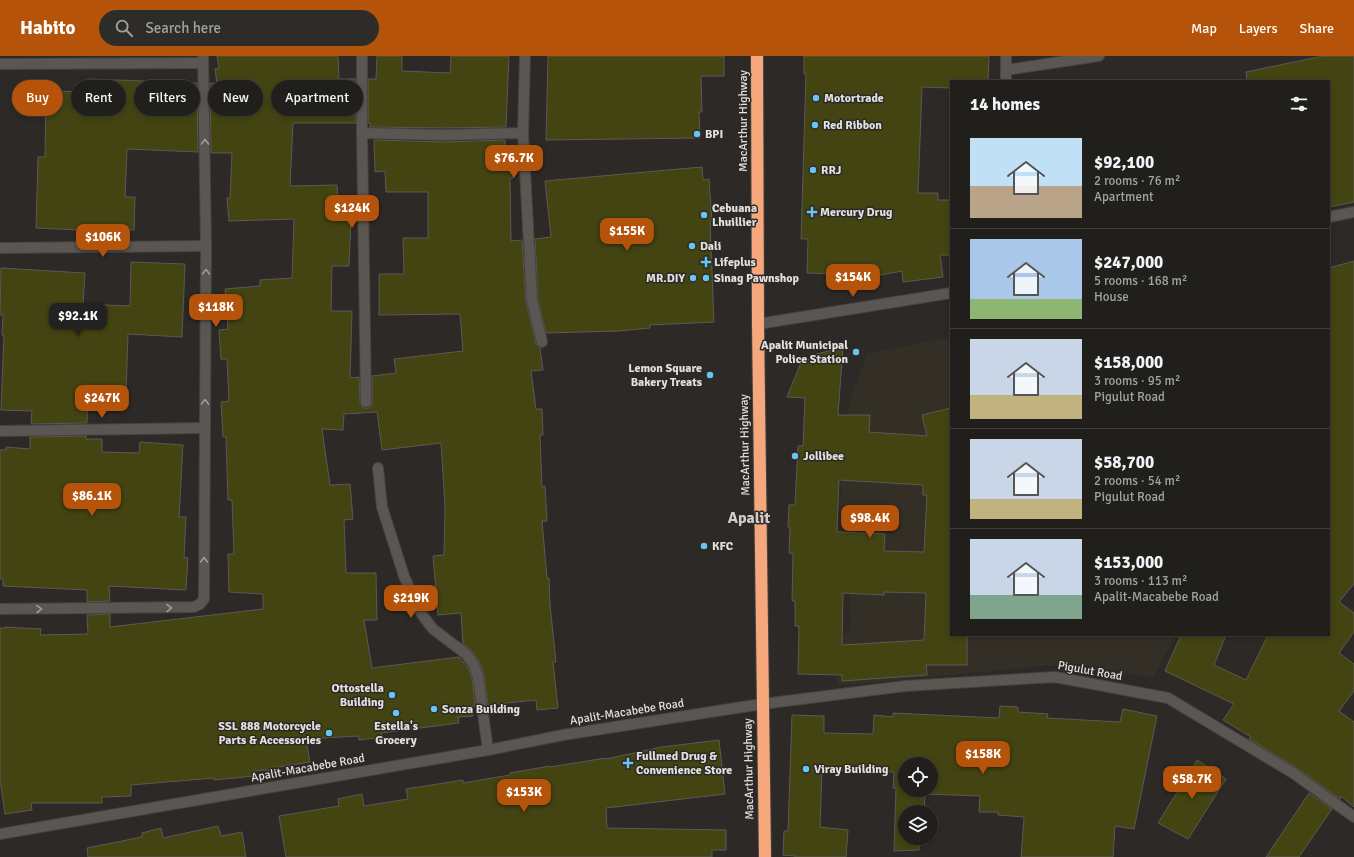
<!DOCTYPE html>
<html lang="en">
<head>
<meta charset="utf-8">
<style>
  body { margin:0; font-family:Signika,sans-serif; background:#2d2c29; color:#f1f3f6; height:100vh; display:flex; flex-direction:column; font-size:15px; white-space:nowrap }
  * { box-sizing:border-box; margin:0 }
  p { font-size:13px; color:#a2a2a3 }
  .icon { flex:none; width:22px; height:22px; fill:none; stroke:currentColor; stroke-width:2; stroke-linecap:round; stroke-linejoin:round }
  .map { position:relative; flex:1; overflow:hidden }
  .details { position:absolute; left:950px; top:24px; width:380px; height:556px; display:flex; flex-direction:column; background:#211f1c; border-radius:0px; box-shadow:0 2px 6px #0003,0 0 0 1px #3e3d3b }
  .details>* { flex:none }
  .top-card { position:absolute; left:12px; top:24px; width:380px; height:36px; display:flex; gap:8px }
  .fabs { position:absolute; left:898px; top:701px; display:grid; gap:8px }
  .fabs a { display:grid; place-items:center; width:40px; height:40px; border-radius:50%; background:#211f1c; box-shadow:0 2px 6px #0003,0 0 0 1px #3e3d3b; font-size:20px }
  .price { position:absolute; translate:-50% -34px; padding:0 9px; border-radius:8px; background:#b45309; color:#fff; font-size:13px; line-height:26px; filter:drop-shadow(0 1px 2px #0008) }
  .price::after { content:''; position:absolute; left:50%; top:24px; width:12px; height:9px; margin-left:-6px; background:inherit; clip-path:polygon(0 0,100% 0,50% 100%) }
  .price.active { background:#222; color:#fff }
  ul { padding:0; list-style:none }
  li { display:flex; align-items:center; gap:12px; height:100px; padding:0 20px }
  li+li { border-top:1px solid #3e3d3b }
  li span { display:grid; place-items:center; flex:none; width:112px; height:80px; border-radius:0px; color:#555 }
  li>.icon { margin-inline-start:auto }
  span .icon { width:48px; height:48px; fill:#fffc; stroke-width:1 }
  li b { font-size:17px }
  h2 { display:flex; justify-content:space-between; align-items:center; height:48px; padding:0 20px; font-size:17px }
  .chip { padding:0 14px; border-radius:18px; background:#211f1c; box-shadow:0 2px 6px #0003,0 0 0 1px #3e3d3b; font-size:14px; line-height:36px }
  .chip.active { background:#b45309; color:#fff }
  header { display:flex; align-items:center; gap:24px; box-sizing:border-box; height:56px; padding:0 20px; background:#b45309; color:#fff }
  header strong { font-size:19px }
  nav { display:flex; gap:22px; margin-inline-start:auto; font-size:14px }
  .search { width:280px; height:36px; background:#2d2c29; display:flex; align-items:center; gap:10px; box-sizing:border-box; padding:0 14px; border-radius:22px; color:#a2a2a3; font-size:15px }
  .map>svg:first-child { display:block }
  .built { fill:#342f26 }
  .building { fill:#434412; stroke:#5a5a56; fill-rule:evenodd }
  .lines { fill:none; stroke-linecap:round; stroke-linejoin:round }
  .street-casing { stroke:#454441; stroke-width:12 }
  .secondary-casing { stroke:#454441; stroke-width:12 }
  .highway-casing { stroke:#454441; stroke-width:14 }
  .street { stroke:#5a5753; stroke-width:10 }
  .secondary { stroke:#5a5753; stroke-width:10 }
  .highway { stroke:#f6a77b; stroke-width:12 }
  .oneway { stroke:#9e9c98 }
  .poi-dot { fill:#68c4f0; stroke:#2c2926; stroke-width:1.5 }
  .labels { text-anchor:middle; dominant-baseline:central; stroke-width:3; stroke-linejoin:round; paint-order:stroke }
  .poi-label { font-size:12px; font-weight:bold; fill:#e2e1de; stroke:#2c2926; text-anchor:start }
  .street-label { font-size:12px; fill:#e2e1de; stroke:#2c2926 }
  .district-label { font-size:16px; font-weight:bold; fill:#d1cec9; stroke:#2c2926 }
</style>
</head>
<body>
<header>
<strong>Habito</strong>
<div class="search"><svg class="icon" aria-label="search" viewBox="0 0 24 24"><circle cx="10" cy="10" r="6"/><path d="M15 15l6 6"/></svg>Search here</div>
<nav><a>Map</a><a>Layers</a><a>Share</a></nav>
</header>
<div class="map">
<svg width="1354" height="801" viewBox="0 0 1354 801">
  <rect width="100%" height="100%" fill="#2c2926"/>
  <path class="built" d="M951,281V579H1176L1153,622L1074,607L837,630V585L851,573L848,503L840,452L844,372L852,338L867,298Z"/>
  <g class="building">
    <path d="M217,0H338L339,23H356V67H293L290,130L337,129L339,162L351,163L349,210H332L331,255H352L350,322L359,321L360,346L363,352H369L372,349V320L396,317L394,303L463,295L460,258L379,259V218H404L403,182H428V136H386L385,115L375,116L374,84L444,86L505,84V90H512L513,122H510L511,185L522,184L526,246L536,288L540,292L543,314L531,315L536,353H542L543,379H540L542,431L545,430L547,465H542L547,522H549L550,549L556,606H553L558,652L537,654L536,644L488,649L484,620L480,607L471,594L463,588L461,557L438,559L433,500L444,499L445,450L441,387L382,394L377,356L344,358L343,374L322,373L330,429L350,428L353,463L344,464L346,517H376L377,564H364L372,612L459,601L468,612L472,622L475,650H472L473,660L458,661L459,667L381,677L382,681L359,684L358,680L306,683L310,706L278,711V713L254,715V720L214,724V722L131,729V740L102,741V747H31L32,754L5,758L0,724V572H5V571L41,573L40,579L88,578L87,559L110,558V571L263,553V538L229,536L228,498H234L232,444H228L226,381H223L221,346L229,345L227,303H221L219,274L228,273L225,233L260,230V224L292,222L294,163L229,165L227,142H230L232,97H211L210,27L217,28L215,13L219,12Z"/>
    <path d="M377,0H402V15L450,17L451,0H509L506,71L444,72L370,71V67H368V23H376Z"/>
    <path d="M548,0H724V20H701L702,56H699L700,82L546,84Z"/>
    <path d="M804,0H989L988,25H951V32L922,31L918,137H938V144H951V199H940L943,221L903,226L902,215L870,221L869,219L807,217L808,183H801L806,18H804Z"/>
    <path d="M1323,0H1354V146L1329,151V25H1247L1246,16Z"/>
    <path d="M89,23L197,27L198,96L127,93L125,141H135L134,174L79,172V174L36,172L38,101H45L46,35L89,36Z"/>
    <path d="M702,111L703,124L709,123L712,165H710L714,266L650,269V272L618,275L546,277L538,244L535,183L551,181L545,125Z"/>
    <path d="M1354,205V528L1339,546L1354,557V576L1339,597L1354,608V635L1339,655L1354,666V751L1341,740L1340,743L1297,712L1249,683L1251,681L1223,664L1234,648L1165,615L1181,579H1226L1214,609L1246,624L1268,579H1329V212Z"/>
    <path d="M131,206L185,208L182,281L128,278L126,336L88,335L87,367L31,368L32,355L1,354L4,279H2L3,259H0L1,212L85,217L83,248L130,250Z"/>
    <path d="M843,291L838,359H870L869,376L927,380L922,359L951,352V579H967V609H926L927,619L842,625V619L798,618L799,570H795V545H792L793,498L789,497L790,471H788L789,449H795L798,390H803L805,342L787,341L800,309L817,298ZM839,424L923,429V439H927L924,496L884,495L885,478L837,476ZM884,536L926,537L924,584L842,589L843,537L884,539Z"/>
    <path d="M86,380V383H102V396L139,397L140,386L183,389L179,461H186L184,501L188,502L186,534L109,530L110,545L87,546V534L3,530V523H0V394H6V391L30,393V381Z"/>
    <path d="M1000,650L1018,651V656L1048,658L1047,662L1120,666L1123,653L1157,660L1134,773L1115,770L1113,801H1021L1024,761L998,759V756H979L980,740L925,738L924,756H905V782H919V794L894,795L896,732H893L894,716L822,714L820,771L848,774L846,801H795V800L783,799L784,775H788L792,659L824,660V677L873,678L874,659L893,661V657L999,662ZM905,708H931V734H905Z"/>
    <path d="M719,684L725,738L606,752L607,772L726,774V794H712V801H286L279,760L339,750L338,743L362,738L364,750L408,743L406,733L463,724V727L510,719V717L550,710V711L606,702V703L662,691Z"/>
    <path d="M1197,704L1226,723L1188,783L1158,767Z"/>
    <path d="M1309,737L1332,753L1299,801H1266Z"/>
    <path d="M218,770L221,780L242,776L246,801H88L87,792L142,781V777L161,772L163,782Z"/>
  </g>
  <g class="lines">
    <g class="street-casing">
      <g id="street">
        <path d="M362,0V77L366,346"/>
        <path d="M525,0L523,77L532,245L542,286"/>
        <path d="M1006,0V25"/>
        <path d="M0,8L203,7"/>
        <path d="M1006,14L1099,0"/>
        <path d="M362,77L444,79L523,77"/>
        <path d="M0,192L206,190"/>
        <path d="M0,375L204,372"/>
        <path d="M378,412L382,451L404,520L416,548L423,560L433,573L466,598L474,609L478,621L488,694"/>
        <path d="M0,553L194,551L200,548L204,543L206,190L203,0"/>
      </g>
    </g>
    <g class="secondary-casing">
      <g id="secondary">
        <path d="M1329,161L1354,156"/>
        <path d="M758,268L951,237"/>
        <path d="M0,778L488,694L563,679L762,648L905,630L1055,621L1168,642L1293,717L1354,761"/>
      </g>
    </g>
    <g class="highway-casing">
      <path id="highway" d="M757,0L758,268L765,801"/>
    </g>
    <use href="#street" class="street"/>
    <use href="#secondary" class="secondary"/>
    <use href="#highway" class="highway"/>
  </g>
  <defs><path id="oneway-chevron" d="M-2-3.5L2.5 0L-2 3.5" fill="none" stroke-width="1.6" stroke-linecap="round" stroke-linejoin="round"/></defs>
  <g class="oneway">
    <use href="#oneway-chevron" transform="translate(205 86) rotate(-91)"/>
    <use href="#oneway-chevron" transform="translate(206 216) rotate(-89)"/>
    <use href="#oneway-chevron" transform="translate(205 346) rotate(-89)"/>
    <use href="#oneway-chevron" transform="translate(204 504) rotate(-90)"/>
    <use href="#oneway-chevron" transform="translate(169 552) rotate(-1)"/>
    <use href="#oneway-chevron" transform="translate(39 553) rotate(-1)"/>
  </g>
  <g class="poi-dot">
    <circle cx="816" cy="42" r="4"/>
    <circle cx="815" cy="69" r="4"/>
    <circle cx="697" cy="78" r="4"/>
    <circle cx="813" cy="114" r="4"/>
    <path d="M810 150h4v4h4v4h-4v4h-4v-4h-4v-4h4z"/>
    <circle cx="704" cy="159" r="4"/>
    <circle cx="692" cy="190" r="4"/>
    <path d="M704 200h4v4h4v4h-4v4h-4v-4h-4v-4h4z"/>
    <circle cx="693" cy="222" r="4"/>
    <circle cx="706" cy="222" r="4"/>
    <circle cx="856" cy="296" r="4"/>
    <circle cx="710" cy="319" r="4"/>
    <circle cx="795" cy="400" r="4"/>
    <circle cx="704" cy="490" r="4"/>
    <circle cx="392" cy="639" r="4"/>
    <circle cx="434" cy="653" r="4"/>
    <circle cx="396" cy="657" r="4"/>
    <circle cx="329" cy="677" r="4"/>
    <path d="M626 701h4v4h4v4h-4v4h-4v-4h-4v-4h4z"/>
    <circle cx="806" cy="713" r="4"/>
  </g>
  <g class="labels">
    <g class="poi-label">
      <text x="824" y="42">Motortrade</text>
      <text x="823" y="69">Red Ribbon</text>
      <text x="705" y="78">BPI</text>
      <text x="821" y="114">RRJ</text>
      <text x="712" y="152">Cebuana<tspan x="712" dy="14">Lhuillier</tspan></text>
      <text x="820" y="156">Mercury Drug</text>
      <text x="700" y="190">Dali</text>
      <text x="714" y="206">Lifeplus</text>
      <text x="685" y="222" text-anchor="end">MR.DIY</text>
      <text x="714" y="222">Sinag Pawnshop</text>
      <text x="848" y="289" text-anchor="end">Apalit Municipal<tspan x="848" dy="14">Police Station</tspan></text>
      <text x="702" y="312" text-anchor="end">Lemon Square<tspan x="702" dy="14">Bakery Treats</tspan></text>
      <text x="803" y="400">Jollibee</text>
      <text x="712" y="490">KFC</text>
      <text x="384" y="632" text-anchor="end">Ottostella<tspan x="384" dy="14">Building</tspan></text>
      <text x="442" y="653">Sonza Building</text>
      <text x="321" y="670" text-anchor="end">SSL 888 Motorcycle<tspan x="321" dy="14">Parts &amp; Accessories</tspan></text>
      <text x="396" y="670" text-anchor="middle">Estella's<tspan x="396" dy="14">Grocery</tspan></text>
      <text x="636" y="700">Fullmed Drug &amp;<tspan x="636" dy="14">Convenience Store</tspan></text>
      <text x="814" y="713">Viray Building</text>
    </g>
    <g class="street-label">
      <text transform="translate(743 65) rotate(-90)">MacArthur Highway</text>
      <text transform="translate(745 389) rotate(-91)">MacArthur Highway</text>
      <text transform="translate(1090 615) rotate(10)">Pigulut Road</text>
      <text transform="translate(627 656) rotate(-9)">Apalit-Macabebe Road</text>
      <text transform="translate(308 712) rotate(-10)">Apalit-Macabebe Road</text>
      <text transform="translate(749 713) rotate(-91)">MacArthur Highway</text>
    </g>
    <g class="district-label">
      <text x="749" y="462">Apalit</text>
    </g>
  </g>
</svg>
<div class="fabs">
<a><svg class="icon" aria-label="locate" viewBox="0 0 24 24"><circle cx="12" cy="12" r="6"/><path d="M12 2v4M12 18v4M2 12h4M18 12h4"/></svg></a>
<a><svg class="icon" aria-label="layers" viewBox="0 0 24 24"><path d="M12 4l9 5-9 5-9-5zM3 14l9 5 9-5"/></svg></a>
</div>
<b class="price" style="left:514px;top:123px">$76.7K</b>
<b class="price" style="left:352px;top:173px">$124K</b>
<b class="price" style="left:627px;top:196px">$155K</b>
<b class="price" style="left:103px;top:202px">$106K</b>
<b class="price" style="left:853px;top:242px">$154K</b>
<b class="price" style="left:216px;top:272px">$118K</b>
<b class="price active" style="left:78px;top:281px">$92.1K</b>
<b class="price" style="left:102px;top:363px">$247K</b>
<b class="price" style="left:92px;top:461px">$86.1K</b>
<b class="price" style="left:870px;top:483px">$98.4K</b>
<b class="price" style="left:411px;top:563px">$219K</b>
<b class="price" style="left:983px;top:719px">$158K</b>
<b class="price" style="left:1192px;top:744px">$58.7K</b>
<b class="price" style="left:524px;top:757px">$153K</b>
<div class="top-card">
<a class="chip active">Buy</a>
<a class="chip">Rent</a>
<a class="chip">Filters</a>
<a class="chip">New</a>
<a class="chip">Apartment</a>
</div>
<section class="details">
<h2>14 homes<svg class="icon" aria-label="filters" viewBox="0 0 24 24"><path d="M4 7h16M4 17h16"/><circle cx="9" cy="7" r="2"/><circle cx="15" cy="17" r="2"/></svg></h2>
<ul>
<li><span style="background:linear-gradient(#bfe0f5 60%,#b9a48a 0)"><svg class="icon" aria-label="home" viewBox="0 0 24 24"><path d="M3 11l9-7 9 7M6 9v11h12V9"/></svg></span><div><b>$92,100</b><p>2 rooms · 76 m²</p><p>Apartment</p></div></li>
<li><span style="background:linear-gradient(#a9c7e8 75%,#8fb573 0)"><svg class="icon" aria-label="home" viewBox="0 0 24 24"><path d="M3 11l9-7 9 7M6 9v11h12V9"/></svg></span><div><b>$247,000</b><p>5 rooms · 168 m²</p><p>House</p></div></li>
<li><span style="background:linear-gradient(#c9d6e8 70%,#c2b280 0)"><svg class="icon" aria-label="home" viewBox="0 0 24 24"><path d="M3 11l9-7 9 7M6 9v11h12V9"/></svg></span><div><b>$158,000</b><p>3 rooms · 95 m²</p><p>Pigulut Road</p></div></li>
<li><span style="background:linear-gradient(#c9d6e8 75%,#c2b280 0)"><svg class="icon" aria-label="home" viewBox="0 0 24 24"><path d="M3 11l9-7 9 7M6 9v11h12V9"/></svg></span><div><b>$58,700</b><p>2 rooms · 54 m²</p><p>Pigulut Road</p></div></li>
<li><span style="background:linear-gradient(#c9d6e8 70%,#7fa58c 0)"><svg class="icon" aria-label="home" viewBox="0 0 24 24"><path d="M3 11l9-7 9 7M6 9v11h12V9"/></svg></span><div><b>$153,000</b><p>3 rooms · 113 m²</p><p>Apalit-Macabebe Road</p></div></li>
</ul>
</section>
</div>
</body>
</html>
